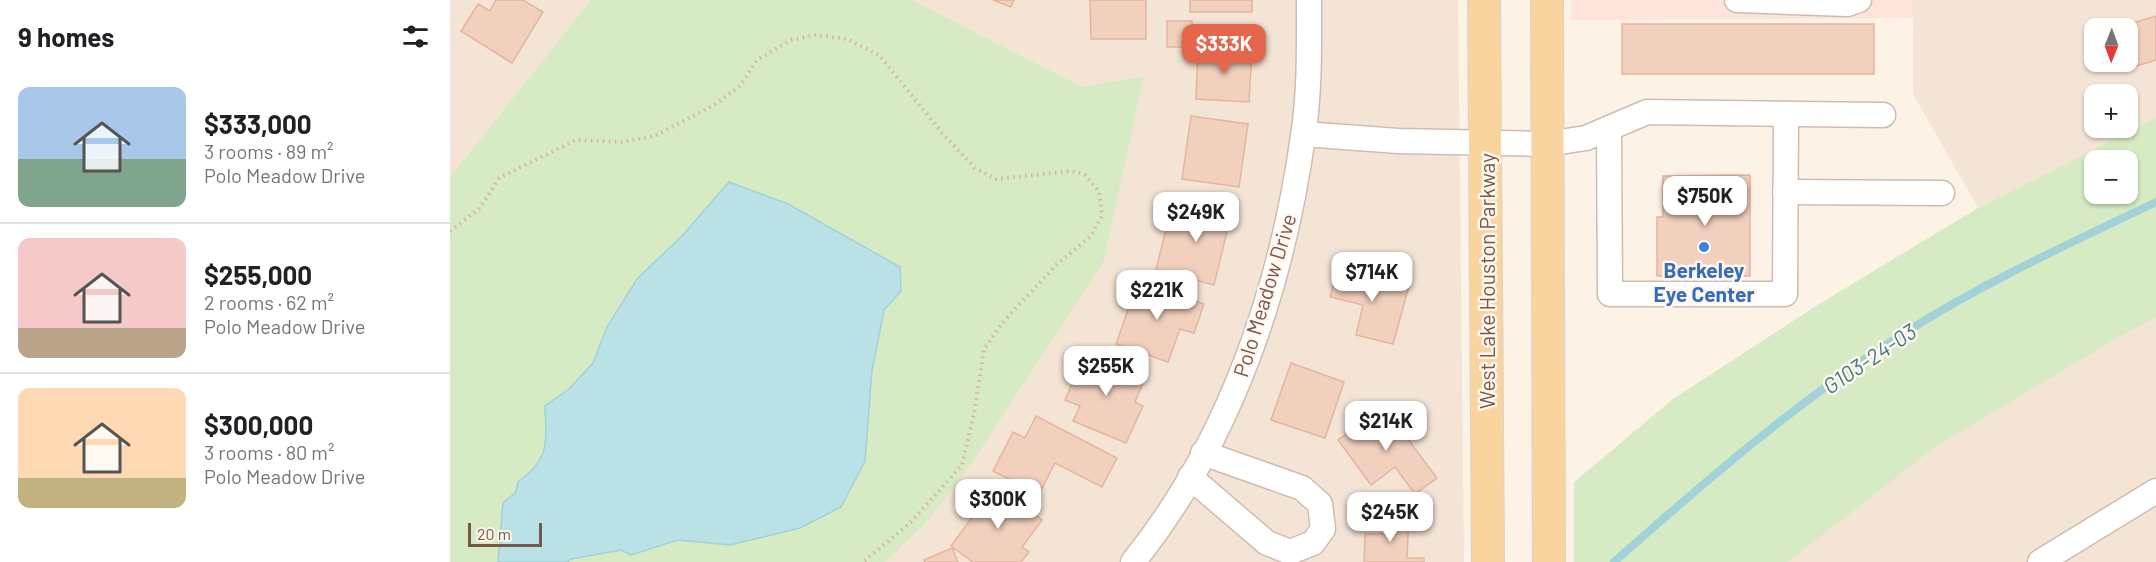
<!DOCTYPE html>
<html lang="en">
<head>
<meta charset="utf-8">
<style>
  body { margin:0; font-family:Barlow,sans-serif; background:#f2f2f2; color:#202124; height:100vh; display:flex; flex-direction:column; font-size:22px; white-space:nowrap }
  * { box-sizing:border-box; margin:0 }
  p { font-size:20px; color:#757577 }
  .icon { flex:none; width:33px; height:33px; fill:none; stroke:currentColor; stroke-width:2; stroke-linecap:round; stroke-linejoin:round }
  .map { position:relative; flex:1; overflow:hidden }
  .side { display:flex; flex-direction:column; background:#fff; width:450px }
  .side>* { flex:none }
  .needle { width:39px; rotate:181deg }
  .controls { position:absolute; left:1634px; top:18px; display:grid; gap:12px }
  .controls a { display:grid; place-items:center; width:54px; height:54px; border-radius:12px; background:#fff; box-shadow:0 2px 4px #0004; font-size:30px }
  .scale { position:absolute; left:18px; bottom:15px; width:74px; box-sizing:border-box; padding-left:6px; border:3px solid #76584b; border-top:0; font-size:16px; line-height:21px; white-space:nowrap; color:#76584b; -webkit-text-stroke:4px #fff7ed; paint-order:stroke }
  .price { position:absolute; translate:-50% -51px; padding:0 14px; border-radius:12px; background:#fff; color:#222; font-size:20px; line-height:39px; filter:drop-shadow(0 2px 3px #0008) }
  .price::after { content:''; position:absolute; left:50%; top:36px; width:18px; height:14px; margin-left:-9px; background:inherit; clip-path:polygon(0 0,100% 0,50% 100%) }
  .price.selected { background:#e6664c; color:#fff }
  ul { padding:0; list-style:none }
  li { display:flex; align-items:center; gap:18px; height:150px; padding:0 18px }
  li+li { border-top:2px solid #e0e0e0 }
  li span { display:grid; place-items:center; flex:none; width:168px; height:120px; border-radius:12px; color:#555 }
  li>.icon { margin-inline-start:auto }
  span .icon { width:72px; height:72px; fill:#fffc; stroke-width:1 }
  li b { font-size:26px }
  h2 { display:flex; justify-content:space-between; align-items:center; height:72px; padding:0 18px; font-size:26px }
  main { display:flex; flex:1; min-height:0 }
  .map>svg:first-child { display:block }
  .residential { fill:#f4e4d5; fill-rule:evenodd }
  .commercial { fill:#fde3da }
  .green { fill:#d6eac4; fill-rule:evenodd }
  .water { fill:#bae2e6; stroke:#a1d2d8; stroke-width:1.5 }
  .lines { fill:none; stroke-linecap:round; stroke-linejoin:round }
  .stream { stroke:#a1d2d8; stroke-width:8 }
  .building { fill:#f2d0be; stroke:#e4b59e; stroke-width:1.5 }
  .minor-casing { stroke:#d0bcaf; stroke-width:27 }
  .major-casing { stroke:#d9d0cd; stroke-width:34 }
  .path { stroke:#d7b3a1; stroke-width:4; stroke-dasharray:1.5 4.5; stroke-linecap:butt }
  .minor { stroke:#fff; stroke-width:24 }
  .major { stroke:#fad49f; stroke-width:32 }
  .shop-dot { fill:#3f7fe0; stroke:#fff7ed; stroke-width:2 }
  .labels { text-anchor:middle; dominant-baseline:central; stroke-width:5; stroke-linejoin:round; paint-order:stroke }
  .shop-label { font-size:21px; font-weight:bold; fill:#366cbe; stroke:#fff7ed }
  .street-label { font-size:21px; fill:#76584b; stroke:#fff7ed }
  .water-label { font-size:22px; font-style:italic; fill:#417b82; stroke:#fff7ed }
</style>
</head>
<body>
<main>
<section class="side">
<h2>9 homes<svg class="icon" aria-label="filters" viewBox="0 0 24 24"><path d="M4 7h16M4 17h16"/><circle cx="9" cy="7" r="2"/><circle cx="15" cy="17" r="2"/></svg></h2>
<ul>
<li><span style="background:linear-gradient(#a9c7e8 60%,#7fa58c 0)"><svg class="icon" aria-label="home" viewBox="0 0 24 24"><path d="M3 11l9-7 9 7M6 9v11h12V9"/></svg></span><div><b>$333,000</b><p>3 rooms · 89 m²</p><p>Polo Meadow Drive</p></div></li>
<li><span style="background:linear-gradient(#f6c9c9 75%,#b9a48a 0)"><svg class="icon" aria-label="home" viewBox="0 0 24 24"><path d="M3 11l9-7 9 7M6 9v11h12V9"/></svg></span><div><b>$255,000</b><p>2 rooms · 62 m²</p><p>Polo Meadow Drive</p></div></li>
<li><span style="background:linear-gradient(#ffd9b3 75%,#c2b280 0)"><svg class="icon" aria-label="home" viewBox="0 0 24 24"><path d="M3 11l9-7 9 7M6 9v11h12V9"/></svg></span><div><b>$300,000</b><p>3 rooms · 80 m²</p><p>Polo Meadow Drive</p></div></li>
</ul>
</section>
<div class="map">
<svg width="1706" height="562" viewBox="0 0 1706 562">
  <rect width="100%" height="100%" fill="#fcf3e6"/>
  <g class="residential">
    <path d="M0,0H141L0,177Z"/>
    <path d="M462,0H1008L1014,562H435L478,521L524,460L654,261L694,76L633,87Z"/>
    <path d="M1463,0H1706V118L1528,208L1463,94ZM1644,28H1677V62H1644ZM1644,94H1677V128H1644Z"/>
    <path d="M1706,317V562H1338L1484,448L1671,336Z"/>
  </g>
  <path class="commercial" d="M1121,0H1463V18L1121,20Z"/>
  <g class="green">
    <path d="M141,0H462L633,87L694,76L654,261L524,460L478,521L435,562H0V177Z"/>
    <path d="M1706,118V317L1671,336L1484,448L1338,562H1124V482L1223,399L1369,304L1528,208ZM1644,160H1677V194H1644Z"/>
  </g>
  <path class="water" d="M279,182L338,204L450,267L451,291L434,310L422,370L415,461L391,507L350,528L280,545L228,540L181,555L171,550L121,559L117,562H48L53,503L66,492L68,482C101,458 96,443 95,406L119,389L143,363L157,327L187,279L232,236Z"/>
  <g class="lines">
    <path class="stream" d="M1164,562C1259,478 1356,394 1464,327C1541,279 1625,241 1706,202"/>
  </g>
  <g class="building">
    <path d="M46,0H73L93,12L62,63L11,31L28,4L40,11Z"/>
    <path d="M543,0H564L561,7Z"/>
    <path d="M640,0H696V39H641Z"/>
    <rect x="740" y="0" width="62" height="12"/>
    <path d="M1706,16V60L1677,69L1674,62H1677V28H1666Z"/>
    <rect x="717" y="21" width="25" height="26"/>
    <rect x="1172" y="24" width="252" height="50"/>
    <path d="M748,48L802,51L799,102L746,99Z"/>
    <path d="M741,116L798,124L789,187L732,179Z"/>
    <path d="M1300,175V276H1207V217H1213V176Z"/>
    <path d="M753,199L783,207L764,285L706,270L720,213L748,220Z"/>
    <path d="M888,267L959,286L943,344L906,335L913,305L880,297Z"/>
    <path d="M688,281L754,304L744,333L730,329L718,362L666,344Z"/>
    <path d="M636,352L695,378L685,402L693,406L676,443L623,421L630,406L615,400Z"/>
    <path d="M841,363L894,382L875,438L821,420Z"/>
    <path d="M934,407L987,478L965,494L945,467L921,485L888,440Z"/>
    <path d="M586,416L667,458L652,487L605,463L589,494L543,471L563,432L575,438Z"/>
    <path d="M546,485L592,520L572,547L579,552L571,562H523L501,546Z"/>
    <path d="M940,513H959L957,558H974V562H914L915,534H939Z"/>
    <path d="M502,548L508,562H475L474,560Z"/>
  </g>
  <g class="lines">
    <g class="minor-casing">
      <g id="minor">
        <path d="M1287,0L1397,4L1409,0"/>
        <path d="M1159,128L1160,294H1335L1336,114"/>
        <path d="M854,134L948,141L1097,144L1136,138L1197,112L1433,115"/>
        <path d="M1335,192L1492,193"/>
        <path d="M740,477L817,543L840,552L863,543L873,529L870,504L852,488L753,453"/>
        <path d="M683,562C780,442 832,287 853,136C860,91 859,45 859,0"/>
        <path d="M1590,562L1706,491"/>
      </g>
    </g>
    <g class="major-casing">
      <g id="major">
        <path d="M1034,0L1038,562"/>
        <path d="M1097,0L1099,562"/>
      </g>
    </g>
    <path class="path" d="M0,231L30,208L49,178L126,140L172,142L205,136L264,105L290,86L307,60L341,40L366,35L397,39L429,55L492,133L525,168L546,179L622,171L635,175L649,191L652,216L641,236L605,266L554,321L534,349L524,414L512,465L460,523L413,562"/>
    <use href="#minor" class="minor"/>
    <use href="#major" class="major"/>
  </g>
  <circle class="shop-dot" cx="1254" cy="247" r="6"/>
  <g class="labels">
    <g class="shop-label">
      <text x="1254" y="269">Berkeley<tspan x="1254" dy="24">Eye Center</tspan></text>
    </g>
    <g class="street-label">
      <text transform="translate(1036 281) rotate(-90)">West Lake Houston Parkway</text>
      <text transform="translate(814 295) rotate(-73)">Polo Meadow Drive</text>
    </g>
    <g class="water-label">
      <text transform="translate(1419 358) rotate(-34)">G103-24-03</text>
    </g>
  </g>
</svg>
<div class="controls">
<a><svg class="needle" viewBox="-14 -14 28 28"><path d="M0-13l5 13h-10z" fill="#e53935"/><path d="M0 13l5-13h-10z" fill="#757577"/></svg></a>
<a>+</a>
<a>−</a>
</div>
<div class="scale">20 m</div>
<b class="price selected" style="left:774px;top:75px">$333K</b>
<b class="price" style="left:1255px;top:227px">$750K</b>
<b class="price" style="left:746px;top:243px">$249K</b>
<b class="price" style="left:922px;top:303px">$714K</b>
<b class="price" style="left:707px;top:321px">$221K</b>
<b class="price" style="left:656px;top:397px">$255K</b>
<b class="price" style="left:936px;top:452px">$214K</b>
<b class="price" style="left:548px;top:530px">$300K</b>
<b class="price" style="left:940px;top:543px">$245K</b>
</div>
</main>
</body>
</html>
